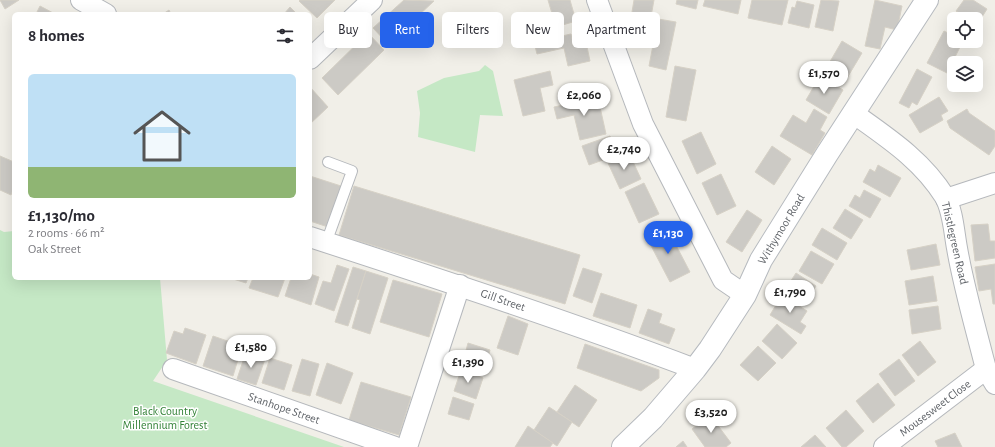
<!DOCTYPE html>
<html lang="en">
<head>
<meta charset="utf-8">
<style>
  body { margin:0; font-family:"Alegreya Sans",sans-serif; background:#f7f7f7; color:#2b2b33; height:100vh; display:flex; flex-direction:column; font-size:15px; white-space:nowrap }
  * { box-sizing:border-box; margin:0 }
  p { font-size:13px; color:#7c7c81 }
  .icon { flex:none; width:22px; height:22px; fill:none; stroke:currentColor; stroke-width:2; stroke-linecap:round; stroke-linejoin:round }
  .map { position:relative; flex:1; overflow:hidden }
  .side { position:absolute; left:12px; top:12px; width:300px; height:268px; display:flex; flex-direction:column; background:#fff; border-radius:6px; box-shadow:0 4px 16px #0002 }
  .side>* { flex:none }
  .top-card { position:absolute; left:324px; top:12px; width:380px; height:36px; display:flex; gap:8px }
  .controls { position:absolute; left:947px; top:12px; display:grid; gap:8px }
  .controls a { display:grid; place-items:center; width:36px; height:36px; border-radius:6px; background:#fff; box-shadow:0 4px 16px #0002; font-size:20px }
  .price { position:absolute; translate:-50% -34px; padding:0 9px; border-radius:14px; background:#fff; color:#222; font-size:13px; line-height:26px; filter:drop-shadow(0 1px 2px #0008) }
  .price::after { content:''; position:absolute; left:50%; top:24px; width:12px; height:9px; margin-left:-6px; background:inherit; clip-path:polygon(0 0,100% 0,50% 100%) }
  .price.active { background:#2563eb; color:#fff }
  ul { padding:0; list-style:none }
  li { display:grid; align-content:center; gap:8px; height:212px; padding:0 16px }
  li+li { border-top:1px solid #e1e1e2 }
  li span { display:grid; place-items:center; height:124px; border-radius:6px; color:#555 }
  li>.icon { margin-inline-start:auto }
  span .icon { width:72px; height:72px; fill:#fffc; stroke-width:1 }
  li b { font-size:17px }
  h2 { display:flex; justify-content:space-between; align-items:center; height:48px; padding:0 16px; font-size:17px }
  .chip { padding:0 14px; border-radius:6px; background:#fff; box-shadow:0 4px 16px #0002; font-size:14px; line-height:36px }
  .chip.active { background:#2563eb; color:#fff }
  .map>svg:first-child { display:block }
  .green { fill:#c5e8c5 }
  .building { fill:#cccac5; stroke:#d6d1c6 }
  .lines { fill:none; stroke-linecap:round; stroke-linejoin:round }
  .lane-casing { stroke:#b5b8bc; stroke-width:12 }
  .street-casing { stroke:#b5b8bc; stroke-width:22 }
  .secondary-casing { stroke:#b6babf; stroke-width:24 }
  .lane { stroke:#fff; stroke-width:10 }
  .street { stroke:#fff; stroke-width:20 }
  .secondary { stroke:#fff; stroke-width:22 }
  .labels { text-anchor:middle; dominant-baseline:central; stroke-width:3; stroke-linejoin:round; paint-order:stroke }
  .street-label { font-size:12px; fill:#5f6368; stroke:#fff }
  .park-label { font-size:12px; fill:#348238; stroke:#fff }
</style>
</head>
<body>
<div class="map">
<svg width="995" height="447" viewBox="0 0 995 447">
  <rect width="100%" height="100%" fill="#f1efe8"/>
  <g class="green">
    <path d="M485,65L493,71L503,116L480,115L475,152L418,137L420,113L417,91L444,78L479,71Z"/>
    <path d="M0,230L4,232L14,231V278H160L167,360L153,381L344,447H0Z"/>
  </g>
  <g class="building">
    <path d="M0,0H19L5,9Z"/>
    <path d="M300,0H335L317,18L299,1Z"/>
    <path d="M404,0L434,1L388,44L373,28Z"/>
    <path d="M548,0H570L576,21L556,27Z"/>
    <path d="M634,0H654L650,22L631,18Z"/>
    <path d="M677,0H698L696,9L676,4Z"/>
    <path d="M705,0H741L738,14L703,6Z"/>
    <path d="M752,0H788L782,25L748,18Z"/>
    <path d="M821,0L839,1L833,31L815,27Z"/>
    <path d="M875,0L902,6L897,30L885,27L880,49L865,46Z"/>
    <path d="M964,0H973L987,9L977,25L976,19H968L956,11Z"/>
    <path d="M797,1L814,5L809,28L788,23L792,7L795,8Z"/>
    <path d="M40,6L55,14H36Z"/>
    <path d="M290,7L297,14H284Z"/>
    <path d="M169,10L171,14H163Z"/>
    <path d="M658,19L676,22L666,70L649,66Z"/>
    <path d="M944,31L954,36V41H963L947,73L927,63Z"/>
    <path d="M368,33L384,50L338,95L322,78Z"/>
    <path d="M571,34L573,45L586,42L590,61L568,66L564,48L537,54L534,42Z"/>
    <path d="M842,41L862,53L844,83L824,72Z"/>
    <path d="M675,66L696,70L686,121L666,117Z"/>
    <path d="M917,69L932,77L917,105L912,102L909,108L899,103Z"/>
    <path d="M550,71L553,85L540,88L545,111L523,116L514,80Z"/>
    <path d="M820,76L843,90L829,114L806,100Z"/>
    <path d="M310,87L328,107L310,124Z"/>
    <path d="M939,97L948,111L941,115L943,120L920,133L909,115Z"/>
    <path d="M598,98L606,134L580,140L574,115L557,119L554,107Z"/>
    <path d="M814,109L827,117L820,130L825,133L812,155L780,136L793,115L806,123Z"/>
    <path d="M967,109L969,113L995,131V146L989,155L950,128L947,121Z"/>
    <path d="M701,132L716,164L697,174L682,141Z"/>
    <path d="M610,136L617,155L589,165L582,146Z"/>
    <path d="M772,146L791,159L774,185L755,172Z"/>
    <path d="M629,153L641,179L620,189L608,163Z"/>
    <path d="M0,156L14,162V187L11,195L0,190Z"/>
    <path d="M878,165L901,178L890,197L863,182L870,169L875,172Z"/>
    <path d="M721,174L736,206L717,215L702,183Z"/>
    <path d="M310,176L341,186L328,227L310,221Z"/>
    <path d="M644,183L659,214L639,223L625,192Z"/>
    <path d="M354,186L580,255L565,304L339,235Z"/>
    <path d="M864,190L881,199L870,218L849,206L855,195L860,198Z"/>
    <path d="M845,209L863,220L851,239L833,228Z"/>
    <path d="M747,210L762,220L742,252L726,242Z"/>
    <path d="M988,224L990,241H995V258L975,261L971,225Z"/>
    <path d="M667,228L690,272L670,282L647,238Z"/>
    <path d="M822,228L847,243L837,260L812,245Z"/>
    <path d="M936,244L940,265L911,270L907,250Z"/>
    <path d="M811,251L834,264L822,284L799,271Z"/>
    <path d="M995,264V304H993L991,289L979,291L975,267Z"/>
    <path d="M337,265L349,269L334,311L315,304L323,281L331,283Z"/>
    <path d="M353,267L366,271L348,326L335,322Z"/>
    <path d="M583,268L602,274L592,303L573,296Z"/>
    <path d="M366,271L388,278L370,334L352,328L360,300L357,299Z"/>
    <path d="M796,273L816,286L805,303L785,290Z"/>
    <path d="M310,274L319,277L311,305L285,296L291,278H310Z"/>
    <path d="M933,276L937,301L909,305L905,281Z"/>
    <path d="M230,278H248L246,283Z"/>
    <path d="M253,278H285L278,297L249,288Z"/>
    <path d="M393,280L442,294L429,337L380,322Z"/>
    <path d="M601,293L637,305L630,328L593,316Z"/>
    <path d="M782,295L807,311L800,322L806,326L801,334L770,315Z"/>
    <path d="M938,306L941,329L912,334L909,310Z"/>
    <path d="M648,309L662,314L659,323L675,329L669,344L639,333Z"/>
    <path d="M508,316L528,324L518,355L497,348Z"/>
    <path d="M777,324L797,343L782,359L762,341Z"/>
    <path d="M185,328L206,335L196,364L166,353L174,331L183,334Z"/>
    <path d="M213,336L242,346L233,376L203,366Z"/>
    <path d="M920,341L936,362L918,376L902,355Z"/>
    <path d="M468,343L490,350L484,371L462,365Z"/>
    <path d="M585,344L659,370V378L641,391L577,368Z"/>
    <path d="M758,346L776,363L758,381L740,365Z"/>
    <path d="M246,352L265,359L256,385L237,379Z"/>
    <path d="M270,358L292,365L284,390L262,383Z"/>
    <path d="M302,359L319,364L310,396L292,391Z"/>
    <path d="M899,359L915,381L895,396L879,374Z"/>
    <path d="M327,363L353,373L341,404L316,395Z"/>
    <path d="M461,370L483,378L476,399L454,391Z"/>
    <path d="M361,382L411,397L399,435L349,420Z"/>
    <path d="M878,383L895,405L873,423L856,401Z"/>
    <path d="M575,385L597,400L579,427L557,412Z"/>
    <path d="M453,397L474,404L469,420L448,414Z"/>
    <path d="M549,407L572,422L557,446L534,430Z"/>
    <path d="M846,410L864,431L846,447H842L826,428Z"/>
    <path d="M710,415L731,443L726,447H705L692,429Z"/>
    <path d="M528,426L553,443L550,447H515Z"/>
    <path d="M955,433L962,447H938L935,441Z"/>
    <path d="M815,435L826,447H801Z"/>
    <path d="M683,441L687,447H676Z"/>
  </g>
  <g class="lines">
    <g class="lane-casing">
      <path id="lane" d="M326,243L352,171L328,162"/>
    </g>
    <g class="street-casing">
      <g id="street">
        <path d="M81,0L106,14"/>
        <path d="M597,0L643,124L723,280L745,295"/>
        <path d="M310,59L372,0"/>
        <path d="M853,113C888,138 922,160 945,197C953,211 954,232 957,248C964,289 976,329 986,369L995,384"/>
        <path d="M946,199L995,183"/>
        <path d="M310,237C439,279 568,321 695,369"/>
        <path d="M173,369L395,447"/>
        <path d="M407,447L460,285"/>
        <path d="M884,447L986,369"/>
      </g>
    </g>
    <g class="secondary-casing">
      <path id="secondary" d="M623,447L653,418L695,369L710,349L745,295L761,260L827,154L927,0"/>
    </g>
    <use href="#lane" class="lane"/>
    <use href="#street" class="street"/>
    <use href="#secondary" class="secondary"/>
  </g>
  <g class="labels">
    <g class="street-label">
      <text transform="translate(781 229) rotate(-59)">Withymoor Road</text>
      <text transform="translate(955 243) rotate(77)">Thistlegreen Road</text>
      <text transform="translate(503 300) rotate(19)">Gill Street</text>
      <text transform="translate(284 408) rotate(19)">Stanhope Street</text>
      <text transform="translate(935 408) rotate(-37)">Mousesweet Close</text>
    </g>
    <g class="park-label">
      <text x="165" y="411">Black Country<tspan x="165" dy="14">Millennium Forest</tspan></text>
    </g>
  </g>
</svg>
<div class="controls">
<a><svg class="icon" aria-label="locate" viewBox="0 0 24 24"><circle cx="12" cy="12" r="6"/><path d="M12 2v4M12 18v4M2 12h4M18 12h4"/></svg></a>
<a><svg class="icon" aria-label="layers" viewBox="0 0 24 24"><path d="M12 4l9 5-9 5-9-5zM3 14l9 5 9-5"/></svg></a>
</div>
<b class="price" style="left:824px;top:95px">£1,570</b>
<b class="price" style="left:584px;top:117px">£2,060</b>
<b class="price" style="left:624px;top:171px">£2,740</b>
<b class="price active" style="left:668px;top:255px">£1,130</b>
<b class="price" style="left:790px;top:314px">£1,790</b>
<b class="price" style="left:251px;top:369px">£1,580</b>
<b class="price" style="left:468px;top:384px">£1,390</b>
<b class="price" style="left:711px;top:434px">£3,520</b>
<div class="top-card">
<a class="chip">Buy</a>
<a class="chip active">Rent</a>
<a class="chip">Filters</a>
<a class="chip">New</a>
<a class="chip">Apartment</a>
</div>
<section class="side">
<h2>8 homes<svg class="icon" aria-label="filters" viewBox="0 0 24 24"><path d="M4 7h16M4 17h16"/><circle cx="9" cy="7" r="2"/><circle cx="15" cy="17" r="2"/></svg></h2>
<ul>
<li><span style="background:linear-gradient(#bfe0f5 75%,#8fb573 0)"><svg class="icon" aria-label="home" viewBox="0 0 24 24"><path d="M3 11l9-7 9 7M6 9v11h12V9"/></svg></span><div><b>£1,130/mo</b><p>2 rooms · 66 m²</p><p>Oak Street</p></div></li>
</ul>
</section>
</div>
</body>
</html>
